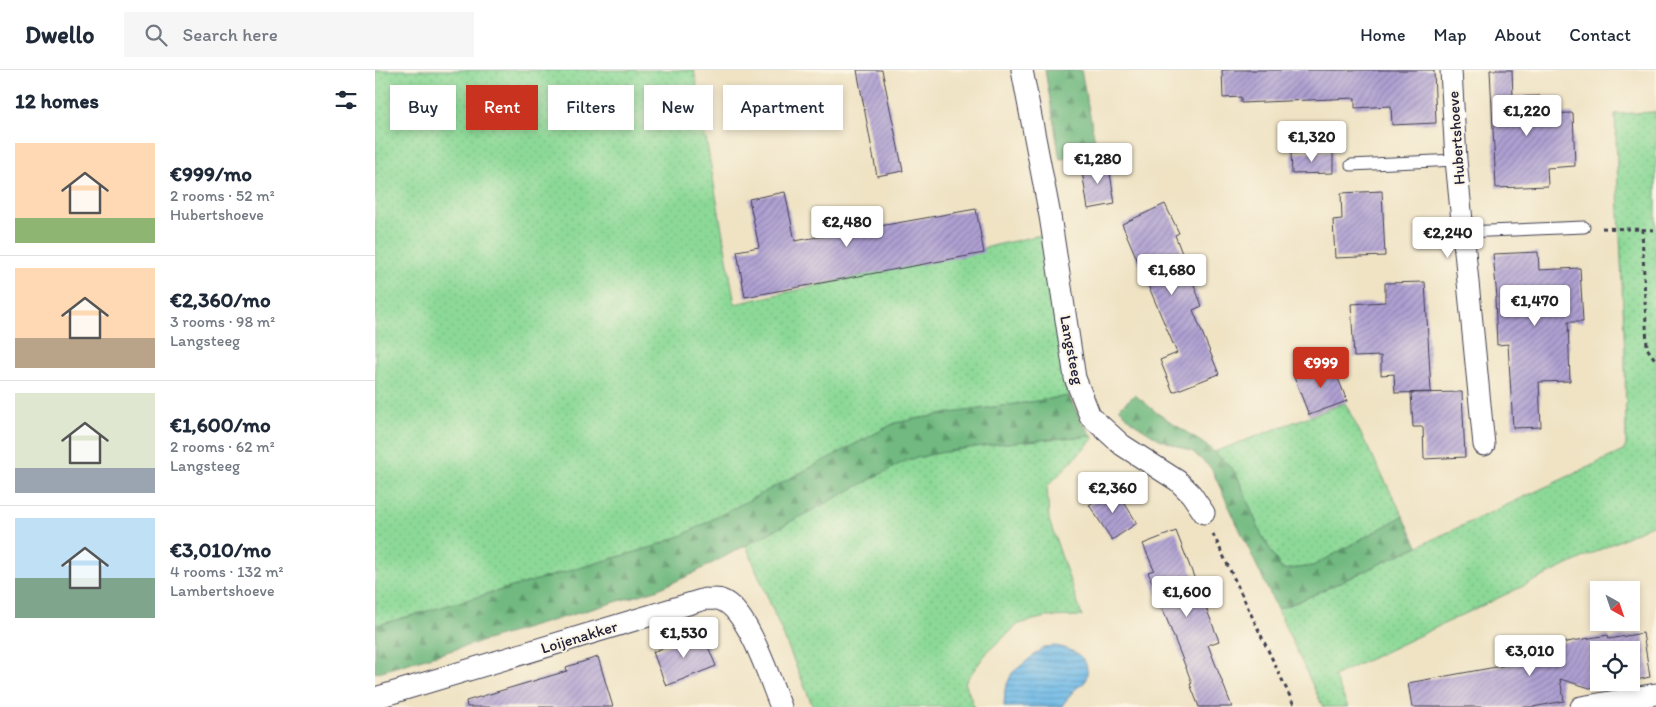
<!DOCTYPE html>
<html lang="en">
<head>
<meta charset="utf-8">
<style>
  body { margin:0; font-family:Itim,sans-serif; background:#f6f6f7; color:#1f2937; height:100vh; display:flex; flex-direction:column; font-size:19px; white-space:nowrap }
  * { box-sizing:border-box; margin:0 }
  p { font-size:16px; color:#747a83 }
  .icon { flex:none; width:28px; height:28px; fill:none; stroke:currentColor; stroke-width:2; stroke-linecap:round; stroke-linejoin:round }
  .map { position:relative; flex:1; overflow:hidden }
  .side { display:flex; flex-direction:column; background:#fff; width:375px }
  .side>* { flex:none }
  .hud { position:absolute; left:15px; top:15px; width:475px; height:45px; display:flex; gap:10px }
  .needle { width:32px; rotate:140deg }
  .controls { position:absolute; left:1215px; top:511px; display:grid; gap:10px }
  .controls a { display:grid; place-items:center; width:50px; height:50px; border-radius:0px; background:#fff; box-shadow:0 2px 8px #0003; font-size:25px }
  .price { position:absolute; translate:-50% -42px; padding:0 11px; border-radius:5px; background:#fff; color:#222; font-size:16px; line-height:32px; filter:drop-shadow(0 1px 2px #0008) }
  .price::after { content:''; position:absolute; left:50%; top:30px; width:15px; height:11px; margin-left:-8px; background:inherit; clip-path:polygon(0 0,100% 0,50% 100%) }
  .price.on { background:#c8321e; color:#fff }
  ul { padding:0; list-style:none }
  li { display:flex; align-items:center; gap:15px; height:125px; padding:0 15px }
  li+li { border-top:1px solid #e0e1e3 }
  li span { display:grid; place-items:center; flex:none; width:140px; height:100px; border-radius:0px; color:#555 }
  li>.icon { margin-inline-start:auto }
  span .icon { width:60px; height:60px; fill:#fffc; stroke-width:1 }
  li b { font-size:21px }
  h2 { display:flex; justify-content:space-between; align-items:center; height:60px; padding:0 15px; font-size:21px }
  .chip { padding:0 18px; border-radius:0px; background:#fff; box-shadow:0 2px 8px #0003; font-size:18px; line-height:45px }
  .chip.on { background:#c8321e; color:#fff }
  header { display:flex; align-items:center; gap:30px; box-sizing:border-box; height:70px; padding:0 25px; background:#fff; border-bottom:1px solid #e0e1e3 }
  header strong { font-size:24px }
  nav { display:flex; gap:28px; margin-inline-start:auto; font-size:18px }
  .search { width:350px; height:45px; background:#f6f6f7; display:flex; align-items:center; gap:12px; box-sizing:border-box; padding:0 18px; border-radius:0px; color:#747a83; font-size:19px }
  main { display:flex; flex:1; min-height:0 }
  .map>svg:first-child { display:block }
  .grass { fill:url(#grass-dots); stroke:#577e69 }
  .forest { fill:url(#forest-firs); stroke:#4a6e5e }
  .water { fill:url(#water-rules); stroke:#486e91 }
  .building { fill:url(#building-hatch) }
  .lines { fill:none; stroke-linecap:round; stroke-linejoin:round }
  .service-casing { stroke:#413f50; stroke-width:13 }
  .minor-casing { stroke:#413f50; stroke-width:23 }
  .path { stroke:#413f50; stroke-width:3; stroke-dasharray:4 4; stroke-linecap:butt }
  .service { stroke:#fff; stroke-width:11 }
  .minor { stroke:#fff; stroke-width:21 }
  .labels { text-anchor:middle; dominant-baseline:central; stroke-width:4; stroke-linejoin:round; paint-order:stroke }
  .street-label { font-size:16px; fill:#22223b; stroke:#fcf5e5 }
</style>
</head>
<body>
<header>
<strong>Dwello</strong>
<div class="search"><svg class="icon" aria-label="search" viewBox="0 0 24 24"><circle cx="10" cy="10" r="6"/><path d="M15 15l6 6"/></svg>Search here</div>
<nav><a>Home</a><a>Map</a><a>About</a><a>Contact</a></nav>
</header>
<main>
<section class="side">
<h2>12 homes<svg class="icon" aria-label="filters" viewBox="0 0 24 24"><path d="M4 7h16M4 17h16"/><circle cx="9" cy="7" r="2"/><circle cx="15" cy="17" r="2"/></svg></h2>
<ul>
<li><span style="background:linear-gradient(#ffd9b3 75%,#8fb573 0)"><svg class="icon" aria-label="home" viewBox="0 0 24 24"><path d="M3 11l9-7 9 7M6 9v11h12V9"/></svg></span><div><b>€999/mo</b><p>2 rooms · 52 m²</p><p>Hubertshoeve</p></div></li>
<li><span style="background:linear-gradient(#ffd9b3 70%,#b9a48a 0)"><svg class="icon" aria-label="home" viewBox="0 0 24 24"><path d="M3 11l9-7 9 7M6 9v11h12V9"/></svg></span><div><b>€2,360/mo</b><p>3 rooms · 98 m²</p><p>Langsteeg</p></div></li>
<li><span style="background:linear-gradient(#dfe7d0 75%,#9aa5b1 0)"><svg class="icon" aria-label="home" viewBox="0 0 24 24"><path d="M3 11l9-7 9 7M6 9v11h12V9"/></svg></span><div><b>€1,600/mo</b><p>2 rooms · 62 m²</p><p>Langsteeg</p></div></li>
<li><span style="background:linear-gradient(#bfe0f5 60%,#7fa58c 0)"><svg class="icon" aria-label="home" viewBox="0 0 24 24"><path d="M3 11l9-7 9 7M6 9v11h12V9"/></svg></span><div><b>€3,010/mo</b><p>4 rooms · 132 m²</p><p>Lambertshoeve</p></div></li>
</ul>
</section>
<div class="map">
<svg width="1281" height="637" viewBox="0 0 1281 637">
  <defs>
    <pattern id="grass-dots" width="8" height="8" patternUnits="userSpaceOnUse" patternTransform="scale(1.25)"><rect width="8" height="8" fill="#8cd997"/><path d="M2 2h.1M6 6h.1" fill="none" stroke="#78ba83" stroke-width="1.8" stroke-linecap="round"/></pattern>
    <pattern id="forest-firs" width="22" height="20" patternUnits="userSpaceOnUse" patternTransform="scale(1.25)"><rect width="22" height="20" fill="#71b980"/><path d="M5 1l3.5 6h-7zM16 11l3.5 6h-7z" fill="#5c966a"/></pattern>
    <pattern id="water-rules" width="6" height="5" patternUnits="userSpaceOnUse" patternTransform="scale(1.25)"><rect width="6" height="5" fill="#6eb9e7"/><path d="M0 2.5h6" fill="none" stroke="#5a96bc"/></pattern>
    <pattern id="building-hatch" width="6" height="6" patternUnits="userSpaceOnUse" patternTransform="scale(1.25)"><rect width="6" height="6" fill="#afa0d2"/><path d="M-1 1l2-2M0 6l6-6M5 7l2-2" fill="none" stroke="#8e82ac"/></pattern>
  </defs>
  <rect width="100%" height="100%" fill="#fcf5e5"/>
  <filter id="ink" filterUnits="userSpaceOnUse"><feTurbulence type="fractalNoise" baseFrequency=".02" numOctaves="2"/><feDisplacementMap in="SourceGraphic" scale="10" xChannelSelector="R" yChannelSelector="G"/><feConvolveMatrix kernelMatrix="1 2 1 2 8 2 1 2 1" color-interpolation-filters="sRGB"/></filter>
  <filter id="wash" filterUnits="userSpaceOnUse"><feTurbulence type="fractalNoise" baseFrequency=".0096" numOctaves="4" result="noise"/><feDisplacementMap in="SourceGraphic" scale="20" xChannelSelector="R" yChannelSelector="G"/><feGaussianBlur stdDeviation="1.12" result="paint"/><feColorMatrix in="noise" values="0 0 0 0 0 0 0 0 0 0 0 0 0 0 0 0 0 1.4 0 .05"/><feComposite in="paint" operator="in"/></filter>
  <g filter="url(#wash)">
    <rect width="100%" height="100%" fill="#efe3c4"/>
    <g class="grass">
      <path d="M0,0H319L360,234L666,165L694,326C636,336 577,341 520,353L310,464L278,477L0,556Z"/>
      <path d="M1281,42V453L959,606L973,637H948L902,539L925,531L1248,381L1251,376L1250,287L1240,44Z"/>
      <path d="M970,333L1028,446L938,496L907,500L886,464L861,403L839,382Z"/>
      <path d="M718,366L719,368L672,417L674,450L707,546L670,547L644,554L613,581L590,612L599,637H438L371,475L532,390L572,381L641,371Z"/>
    </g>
    <g class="forest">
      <path d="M670,0H706L720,71V85L685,89Z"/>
      <path d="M760,325L781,342L835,378L861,403L886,464L907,500L938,496L1028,446L1043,476L925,531L902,539L836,398L818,382L784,369L756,351L744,338Z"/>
      <path d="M694,326L706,351L718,366C655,370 594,375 532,390L315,505L281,520L0,603V556L278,477L310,464L520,353C577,341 636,336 694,326Z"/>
    </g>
    <path class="water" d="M681,576C693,578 711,585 712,599C713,603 711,608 710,612L699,620L686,637H629L630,619L637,603L669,577Z"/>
    <g id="blocks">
      <g class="building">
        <path d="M482,0H507L528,101L502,106Z"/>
        <path d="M847,0H1059L1061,53L1017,55L1016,36L980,38V28L866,33V27L848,28Z"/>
        <path d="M1115,0H1137L1138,27L1165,26L1166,44L1198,43L1200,96L1172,98L1173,116L1121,118Z"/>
        <path d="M958,82V103L917,104L916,83Z"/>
        <path d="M733,91L740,134L713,139L706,95Z"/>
        <path d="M1007,121L1010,186L960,188L958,150L967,149L966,123Z"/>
        <path d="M410,122L420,171L601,139L609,183L370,227L362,181L384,177L374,129Z"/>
        <path d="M790,134L804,163L800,165L827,236L818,240L844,304L798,322L785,290L802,283L747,154Z"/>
        <path d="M1163,182L1164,200L1205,198L1208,252H1193L1195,311L1164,312L1166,357L1138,358L1133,274L1122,275L1120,228H1122L1118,184Z"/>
        <path d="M1050,212L1056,322L1020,323L1019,304L1006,305V286L979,287L976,234L1010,232V213Z"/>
        <path d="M957,293L972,331L934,345L919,307Z"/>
        <path d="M1087,322L1090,387L1049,389L1048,357H1038L1036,323Z"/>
        <path d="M740,418L762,453L737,470L714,435Z"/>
        <path d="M801,461L844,571L833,575L857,637H824L815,614L817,613L773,502L779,500L768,474Z"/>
        <path d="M327,562L341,596L291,616L278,582Z"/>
        <path d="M1268,563L1275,607L1256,611V580H1224V612H1247L1215,618L1185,609L1189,631L1158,637H1037L1033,613L1176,587L1174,575L1233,565L1234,569Z"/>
        <path d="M223,587L238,637H92L91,631L192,601L191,597Z"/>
      </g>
    </g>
  </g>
  <g filter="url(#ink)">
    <use href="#blocks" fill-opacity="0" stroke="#413f50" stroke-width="1"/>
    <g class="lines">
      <g class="service-casing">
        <g id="service">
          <path d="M976,95L1081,90"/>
          <path d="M1089,162L1209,157"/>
        </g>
      </g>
      <g class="minor-casing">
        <g id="minor">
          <path d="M647,0L675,146L700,308L715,346L747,375L803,411L816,424L829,443"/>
          <path d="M1076,0L1081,90L1109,375"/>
          <path d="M0,628L330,529C335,530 342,528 346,530C373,539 395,611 406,637"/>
          <path d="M1206,637L1281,624"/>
        </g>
      </g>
      <g class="path">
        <path d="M1227,158L1281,160"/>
        <path d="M1267,159L1272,278L1281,291"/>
        <path d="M838,464L920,637"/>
      </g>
      <use href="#service" class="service"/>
      <use href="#minor" class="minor"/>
    </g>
  </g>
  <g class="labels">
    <g class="street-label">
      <text transform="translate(1081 68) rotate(-94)">Hubertshoeve</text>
      <text transform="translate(697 280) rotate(79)">Langsteeg</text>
      <text transform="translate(204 567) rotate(-17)">Loijenakker</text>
    </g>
  </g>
</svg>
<div class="controls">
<a><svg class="needle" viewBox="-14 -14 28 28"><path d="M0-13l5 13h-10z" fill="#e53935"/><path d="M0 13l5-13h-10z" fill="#747a83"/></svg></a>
<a><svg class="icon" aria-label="locate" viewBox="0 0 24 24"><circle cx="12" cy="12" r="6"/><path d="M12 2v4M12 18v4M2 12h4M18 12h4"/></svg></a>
</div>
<b class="price" style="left:1152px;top:67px">€1,220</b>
<b class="price" style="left:937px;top:93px">€1,320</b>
<b class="price" style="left:723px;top:115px">€1,280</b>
<b class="price" style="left:472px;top:178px">€2,480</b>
<b class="price" style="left:1073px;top:189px">€2,240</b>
<b class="price" style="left:797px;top:226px">€1,680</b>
<b class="price" style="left:1160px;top:257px">€1,470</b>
<b class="price on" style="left:946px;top:319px">€999</b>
<b class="price" style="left:738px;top:444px">€2,360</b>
<b class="price" style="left:812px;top:548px">€1,600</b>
<b class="price" style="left:309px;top:589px">€1,530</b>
<b class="price" style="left:1155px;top:607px">€3,010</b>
<div class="hud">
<a class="chip">Buy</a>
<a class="chip on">Rent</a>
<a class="chip">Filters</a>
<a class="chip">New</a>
<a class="chip">Apartment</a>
</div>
</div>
</main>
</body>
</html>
